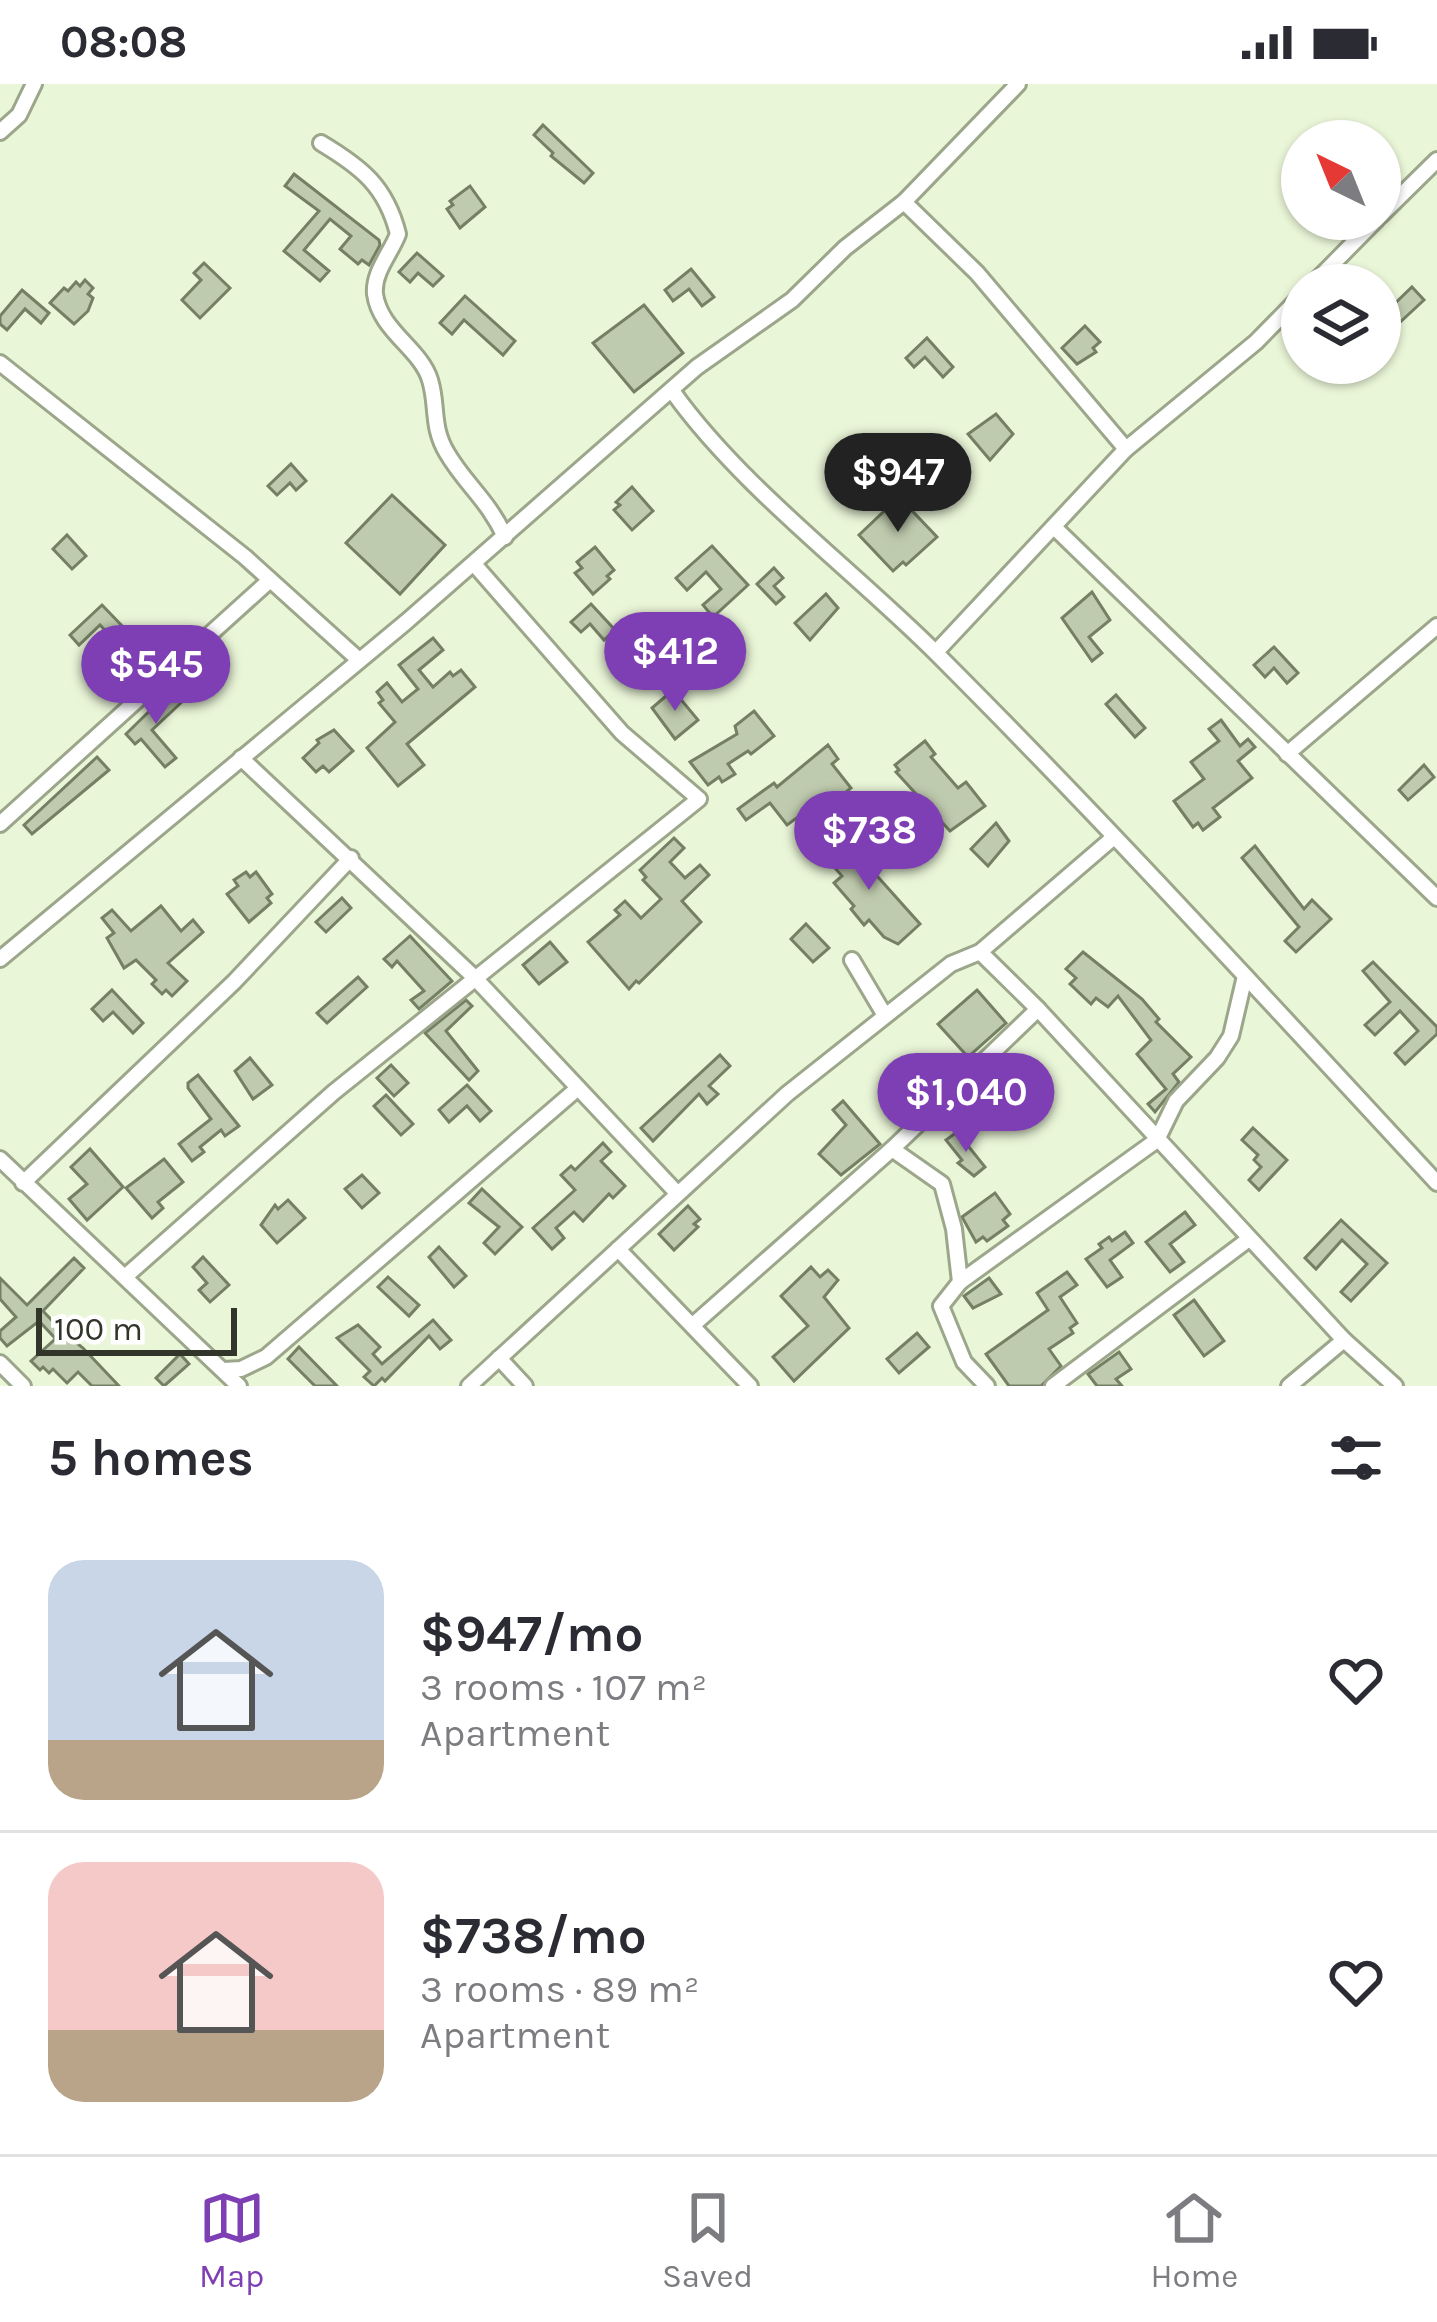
<!DOCTYPE html>
<html lang="en">
<head>
<meta charset="utf-8">
<style>
  body { margin:0; font-family:Karla,sans-serif; background:#f7f7f7; color:#2b2b33; height:100vh; display:flex; flex-direction:column; font-size:45px; white-space:nowrap }
  * { box-sizing:border-box; margin:0 }
  p { font-size:39px; color:#7c7c81 }
  .icon { flex:none; width:66px; height:66px; fill:none; stroke:currentColor; stroke-width:2; stroke-linecap:round; stroke-linejoin:round }
  .map { position:relative; height:1302px; overflow:hidden }
  .drawer { display:flex; flex-direction:column; background:#fff; flex:1 }
  .drawer>* { flex:none }
  .needle { width:78px; rotate:317deg }
  .tools { position:absolute; left:1281px; top:36px; display:grid; gap:24px }
  .tools a { display:grid; place-items:center; width:120px; height:120px; border-radius:50%; background:#fff; box-shadow:0 3px 9px #0004; font-size:60px }
  .scale { position:absolute; left:36px; bottom:30px; width:201px; box-sizing:border-box; padding-left:12px; border:6px solid #31352a; border-top:0; font-size:33px; line-height:42px; white-space:nowrap; color:#31352a; -webkit-text-stroke:9px #fff; paint-order:stroke }
  .price { position:absolute; translate:-50% -102px; padding:0 27px; border-radius:42px; background:#7f3fb4; color:#fff; font-size:39px; line-height:78px; filter:drop-shadow(0 3px 6px #0008) }
  .price::after { content:''; position:absolute; left:50%; top:72px; width:36px; height:27px; margin-left:-18px; background:inherit; clip-path:polygon(0 0,100% 0,50% 100%) }
  .price.on { background:#222; color:#fff }
  ul { padding:0; list-style:none }
  li { display:flex; align-items:center; gap:36px; height:300px; padding:0 48px }
  li+li { border-top:3px solid #e1e1e2 }
  li span { display:grid; place-items:center; flex:none; width:336px; height:240px; border-radius:36px; color:#555 }
  li>.icon { margin-inline-start:auto }
  span .icon { width:144px; height:144px; fill:#fffc; stroke-width:1 }
  li b { font-size:51px }
  h2 { display:flex; justify-content:space-between; align-items:center; height:144px; padding:0 48px; font-size:51px }
  .status { display:flex; justify-content:space-between; align-items:center; height:84px; padding:0 60px; background:#fff; direction:ltr }
  .status svg { height:33px; fill:currentColor }
  .tab-bar { display:flex; justify-content:space-around; align-items:center; height:168px; border-top:3px solid #e1e1e2; background:#fff; font-size:33px; color:#7c7c81 }
  .tab-bar a { display:grid; justify-items:center; gap:6px }
  .tab-bar .on { color:#7f3fb4 }
  .map>svg:first-child { display:block }
  .building { fill:#bfcbae; stroke:#747f64; stroke-width:3 }
  .lines { fill:none; stroke-linecap:round; stroke-linejoin:round }
  .minor-casing { stroke:#9ba68a; stroke-width:20 }
  .minor { stroke:#fff; stroke-width:14 }
</style>
</head>
<body>
<div class="status"><b>08:08</b><svg viewBox="0 0 49 12"><path d="M0 12V9h3v3zM5 12V6h3v6zM10 12V3h3v9zM15 12V0h3v12zM26 1h20v11H26zM47 4h2v5h-2z"/></svg></div>
<div class="map">
<svg width="1437" height="1302" viewBox="0 0 1437 1302">
  <rect width="100%" height="100%" fill="#eaf6d8"/>
  <g class="building">
    <path d="M543,41L593,89L584,99L551,72L553,69L534,51Z"/>
    <path d="M294,90L379,156L380,161L369,181L362,176L358,180L340,165L351,152L330,135L304,166L329,187L320,197L284,167L319,127L285,102Z"/>
    <path d="M470,102L485,123L460,144L447,125L453,121L450,117Z"/>
    <path d="M417,169L443,192L433,202L418,189L410,198L399,188Z"/>
    <path d="M204,179L230,204L200,234L182,216L201,196L194,189Z"/>
    <path d="M691,185L714,213L702,222L689,205L673,217L665,206Z"/>
    <path d="M85,196L93,204L88,210L93,214L88,227L74,240L50,219L64,204L68,207L76,198L80,202Z"/>
    <path d="M1412,203L1424,216L1396,242L1384,230Z"/>
    <path d="M22,206L49,229L41,239L25,225L7,246L0,240V232Z"/>
    <path d="M465,212L515,257L503,271L464,236L452,250L440,239Z"/>
    <path d="M644,221L683,269L634,308L593,259Z"/>
    <path d="M1085,242L1100,258L1093,264L1096,268L1077,280L1062,264Z"/>
    <path d="M927,254L953,283L943,293L925,273L914,283L906,274Z"/>
    <path d="M996,330L1013,350L990,376L968,350Z"/>
    <path d="M291,380L306,397L296,406L290,399L277,411L268,402Z"/>
    <path d="M632,403L653,427L632,446L614,426L620,421L616,418Z"/>
    <path d="M392,411L445,461L400,510L346,459Z"/>
    <path d="M899,413L937,453L906,481L903,478L893,487L859,451Z"/>
    <path d="M67,451L86,472L72,485L53,465Z"/>
    <path d="M712,462L748,501L713,533L703,521L721,505L706,488L687,506L676,494Z"/>
    <path d="M595,463L614,486L607,492L610,495L593,510L575,489L582,484L577,478Z"/>
    <path d="M774,484L783,494L774,502L784,513L776,520L757,500Z"/>
    <path d="M1092,508L1110,536L1089,553L1102,569L1092,577L1062,534Z"/>
    <path d="M826,510L838,524L810,556L795,539Z"/>
    <path d="M591,520L615,546L604,556L590,540L581,548L571,538Z"/>
    <path d="M102,521L127,547L116,558L100,541L79,561L70,551Z"/>
    <path d="M669,536L687,557L653,585L656,589L646,599L632,583L623,591L614,581Z"/>
    <path d="M433,554L443,566L419,586L433,603L450,588L453,592L461,586L475,603L407,660L424,681L398,702L367,664L395,638L379,619L383,616L377,608L387,599L402,618L418,605L399,581Z"/>
    <path d="M1274,563L1298,589L1287,599L1274,584L1265,593L1254,581Z"/>
    <path d="M173,604L184,616L152,646L176,674L165,683L141,655L135,660L126,650Z"/>
    <path d="M673,606L698,636L675,655L652,624Z"/>
    <path d="M1116,611L1145,644L1135,653L1106,620Z"/>
    <path d="M754,627L774,652L751,670L748,667L728,680L735,690L722,698L719,693L708,701L690,678L737,650L735,642Z"/>
    <path d="M1221,636L1240,662L1248,655L1255,663L1238,677L1252,694L1213,724L1220,733L1203,746L1198,739L1193,743L1174,717L1204,695L1191,678L1219,657L1209,645Z"/>
    <path d="M334,646L353,667L329,688L323,682L316,688L303,674L319,659L317,656Z"/>
    <path d="M925,657L935,670L931,673L958,704L966,698L985,722L950,747L896,688L899,686L895,681Z"/>
    <path d="M828,661L838,675L832,680L851,704L815,733L809,725L787,741L770,719L746,736L738,725L774,699L777,703Z"/>
    <path d="M97,673L109,686L32,750L24,741Z"/>
    <path d="M1424,681L1434,693L1408,716L1399,706Z"/>
    <path d="M996,739L1009,757L988,782L971,765Z"/>
    <path d="M835,745L920,840L898,860L884,853L869,836L864,841L851,825L854,822L834,799L842,792L829,777L838,770L824,754Z"/>
    <path d="M674,754L684,764L670,778L685,794L700,781L709,791L682,817L701,838L639,899L636,897L629,905L588,858L620,831L615,826L625,817L641,834L661,815L643,796L646,793L640,786Z"/>
    <path d="M1255,762L1304,825L1312,816L1331,835L1296,868L1285,857L1299,843L1242,774Z"/>
    <path d="M246,788L250,793L256,788L272,810L267,814L271,819L249,838L227,810L238,802L234,796Z"/>
    <path d="M342,814L351,824L326,848L316,838Z"/>
    <path d="M161,822L181,847L193,836L203,848L168,879L187,897L172,912L166,906L162,910L152,900L156,896L136,876L124,884L107,854L114,849L102,834L112,826L131,847Z"/>
    <path d="M806,840L829,864L813,878L791,855Z"/>
    <path d="M410,852L452,897L419,925L411,916L424,907L397,877L392,883L384,875Z"/>
    <path d="M550,858L567,878L539,900L523,881Z"/>
    <path d="M1083,868L1142,915L1159,935L1156,938L1191,973L1173,990L1179,998L1155,1028L1148,1020L1166,1005L1137,970L1151,956L1118,912L1108,923L1096,914L1091,920L1070,900L1076,894L1066,885Z"/>
    <path d="M1373,878L1437,943V950L1405,980L1395,969L1418,947L1400,927L1375,951L1365,941L1390,918L1363,887Z"/>
    <path d="M358,893L367,903L327,939L317,929Z"/>
    <path d="M112,906L143,939L133,949L113,928L103,937L92,925Z"/>
    <path d="M977,906L1006,939L968,973L938,940Z"/>
    <path d="M466,916L472,922L446,947L478,987L469,996L425,949Z"/>
    <path d="M720,971L730,982L709,1002L718,1010L707,1020L699,1010L653,1057L641,1044Z"/>
    <path d="M250,974L272,1001L253,1015L235,987Z"/>
    <path d="M391,981L408,999L394,1012L377,994Z"/>
    <path d="M198,991L239,1042L225,1052L221,1046L200,1063L204,1068L192,1077L179,1060L211,1035L188,1004V999Z"/>
    <path d="M467,1001L491,1027L480,1037L467,1022L449,1038L439,1026Z"/>
    <path d="M386,1011L413,1040L401,1051L374,1022Z"/>
    <path d="M843,1017L880,1060L841,1091L819,1070L846,1041L833,1026Z"/>
    <path d="M1253,1044L1287,1076L1259,1106L1249,1096L1261,1083L1254,1076L1258,1071L1242,1056Z"/>
    <path d="M957,1048L985,1083L974,1092L958,1079L962,1076L946,1056Z"/>
    <path d="M603,1059L611,1068L601,1077L625,1102L613,1114L609,1110L583,1137L574,1128L556,1144L564,1154L552,1165L533,1144L575,1106L561,1091L571,1082L575,1086Z"/>
    <path d="M90,1065L123,1103L87,1136L69,1115L87,1100L71,1083Z"/>
    <path d="M164,1075L183,1098L158,1118L163,1124L152,1134L126,1104Z"/>
    <path d="M362,1091L379,1109L362,1124L345,1105Z"/>
    <path d="M482,1105L522,1143L495,1170L484,1159L499,1143L469,1119Z"/>
    <path d="M995,1109L1010,1130L1003,1136L1008,1142L987,1157L983,1153L976,1158L962,1133Z"/>
    <path d="M288,1116L305,1134L277,1159L261,1141L275,1121L278,1125Z"/>
    <path d="M688,1122L700,1135L694,1140L698,1143L674,1166L659,1150Z"/>
    <path d="M1185,1128L1195,1141L1170,1160L1184,1178L1170,1188L1146,1158Z"/>
    <path d="M1341,1136L1387,1179L1351,1217L1341,1208L1367,1180L1342,1156L1316,1185L1305,1174Z"/>
    <path d="M1125,1148L1133,1159L1110,1176L1122,1193L1107,1203L1086,1175L1102,1164L1099,1160L1109,1153L1112,1157Z"/>
    <path d="M439,1163L466,1192L454,1203L429,1173Z"/>
    <path d="M203,1173L229,1201L210,1218L199,1206L207,1199L193,1183Z"/>
    <path d="M74,1174L84,1184L43,1227L62,1247L55,1254L39,1237L7,1262L0,1254V1247L16,1233L0,1215V1194L27,1221Z"/>
    <path d="M811,1183L820,1193L828,1186L838,1196L824,1213L849,1244L794,1297L773,1273L808,1242L781,1212Z"/>
    <path d="M1067,1188L1077,1201L1060,1213L1077,1239L1070,1244L1073,1249L1049,1265L1061,1282L1041,1302H1009L986,1270L1048,1226L1037,1209Z"/>
    <path d="M388,1193L419,1221L409,1232L378,1203Z"/>
    <path d="M989,1194L1001,1210L973,1224L964,1212Z"/>
    <path d="M1194,1216L1224,1257L1204,1272L1174,1231Z"/>
    <path d="M433,1236L451,1256L440,1265L429,1252L385,1297L382,1294L374,1302L364,1293L370,1287L337,1254L358,1241L380,1263L373,1270L382,1280Z"/>
    <path d="M63,1248L83,1264L119,1302H92L78,1288L67,1299L53,1285L49,1289L43,1283L40,1286L31,1277Z"/>
    <path d="M917,1249L929,1263L899,1289L887,1275Z"/>
    <path d="M299,1263L337,1302H315L288,1275Z"/>
    <path d="M1119,1268L1131,1285L1116,1295L1122,1302H1097L1088,1290Z"/>
    <path d="M180,1270L189,1280L164,1302L156,1294Z"/>
  </g>
  <g class="lines">
    <g class="minor-casing">
      <g id="minor">
        <path d="M0,48L19,31L34,0"/>
        <path d="M321,59C361,83 386,102 398,150C391,169 373,188 375,210C380,247 421,265 430,296C438,321 431,343 447,369C465,400 489,417 505,453"/>
        <path d="M904,118L977,189L1126,365L1256,258L1302,211"/>
        <path d="M1380,132L1437,76"/>
        <path d="M1312,201L1377,135"/>
        <path d="M0,279L245,473L359,576"/>
        <path d="M673,308C741,403 853,486 937,570C1109,742 1272,921 1437,1099"/>
        <path d="M1054,443L1437,814"/>
        <path d="M936,568L1126,365"/>
        <path d="M1287,670L1437,542"/>
        <path d="M241,674L474,893L677,1109"/>
        <path d="M0,740L270,496"/>
        <path d="M980,868L1038,925L1344,1256L1395,1302"/>
        <path d="M0,875L406,538L697,283L792,216L845,164L904,118L1018,0"/>
        <path d="M852,876L884,930"/>
        <path d="M892,1065L942,1100L954,1145L960,1198L941,1222L964,1278L987,1302"/>
        <path d="M0,1075L239,1302"/>
        <path d="M23,1099L234,898L351,774"/>
        <path d="M618,1165L750,1302"/>
        <path d="M126,1192L334,1008L699,715L622,649L474,480"/>
        <path d="M960,1198L1157,1056L1176,1017L1217,974L1231,952L1245,892"/>
        <path d="M693,1241L892,1065L1038,925"/>
        <path d="M499,1274L525,1302"/>
        <path d="M0,1279L23,1302"/>
        <path d="M224,1286L241,1285L266,1273L578,1004"/>
        <path d="M469,1302L787,1010L951,880L980,868L1114,753"/>
        <path d="M1053,1302L1249,1155"/>
        <path d="M1289,1302L1344,1256"/>
      </g>
    </g>
    <use href="#minor" class="minor"/>
  </g>
</svg>
<div class="tools">
<a><svg class="needle" viewBox="-14 -14 28 28"><path d="M0-13l5 13h-10z" fill="#e53935"/><path d="M0 13l5-13h-10z" fill="#7c7c81"/></svg></a>
<a><svg class="icon" aria-label="layers" viewBox="0 0 24 24"><path d="M12 4l9 5-9 5-9-5zM3 14l9 5 9-5"/></svg></a>
</div>
<div class="scale">100 m</div>
<b class="price on" style="left:898px;top:451px">$947</b>
<b class="price" style="left:675px;top:630px">$412</b>
<b class="price" style="left:156px;top:643px">$545</b>
<b class="price" style="left:869px;top:809px">$738</b>
<b class="price" style="left:966px;top:1071px">$1,040</b>
</div>
<section class="drawer">
<h2>5 homes<svg class="icon" aria-label="filters" viewBox="0 0 24 24"><path d="M4 7h16M4 17h16"/><circle cx="9" cy="7" r="2"/><circle cx="15" cy="17" r="2"/></svg></h2>
<ul>
<li><span style="background:linear-gradient(#c9d6e8 75%,#b9a48a 0)"><svg class="icon" aria-label="home" viewBox="0 0 24 24"><path d="M3 11l9-7 9 7M6 9v11h12V9"/></svg></span><div><b>$947/mo</b><p>3 rooms · 107 m²</p><p>Apartment</p></div><svg class="icon" aria-label="heart" viewBox="0 0 24 24"><path d="M12 20l-8-8c-3-5 5-10 8-4 3-6 11-1 8 4z"/></svg></li>
<li><span style="background:linear-gradient(#f6c9c9 70%,#b9a48a 0)"><svg class="icon" aria-label="home" viewBox="0 0 24 24"><path d="M3 11l9-7 9 7M6 9v11h12V9"/></svg></span><div><b>$738/mo</b><p>3 rooms · 89 m²</p><p>Apartment</p></div><svg class="icon" aria-label="heart" viewBox="0 0 24 24"><path d="M12 20l-8-8c-3-5 5-10 8-4 3-6 11-1 8 4z"/></svg></li>
</ul>
</section>
<nav class="tab-bar">
<a class="on"><svg class="icon" aria-label="map" viewBox="0 0 24 24"><path d="M3 6l6-2 6 2 6-2v14l-6 2-6-2-6 2zM9 4v14M15 6v14"/></svg>Map</a>
<a><svg class="icon" aria-label="saved" viewBox="0 0 24 24"><path d="M7 4h10v16l-5-4-5 4z"/></svg>Saved</a>
<a><svg class="icon" aria-label="home" viewBox="0 0 24 24"><path d="M3 11l9-7 9 7M6 9v11h12V9"/></svg>Home</a>
</nav>
</body>
</html>
